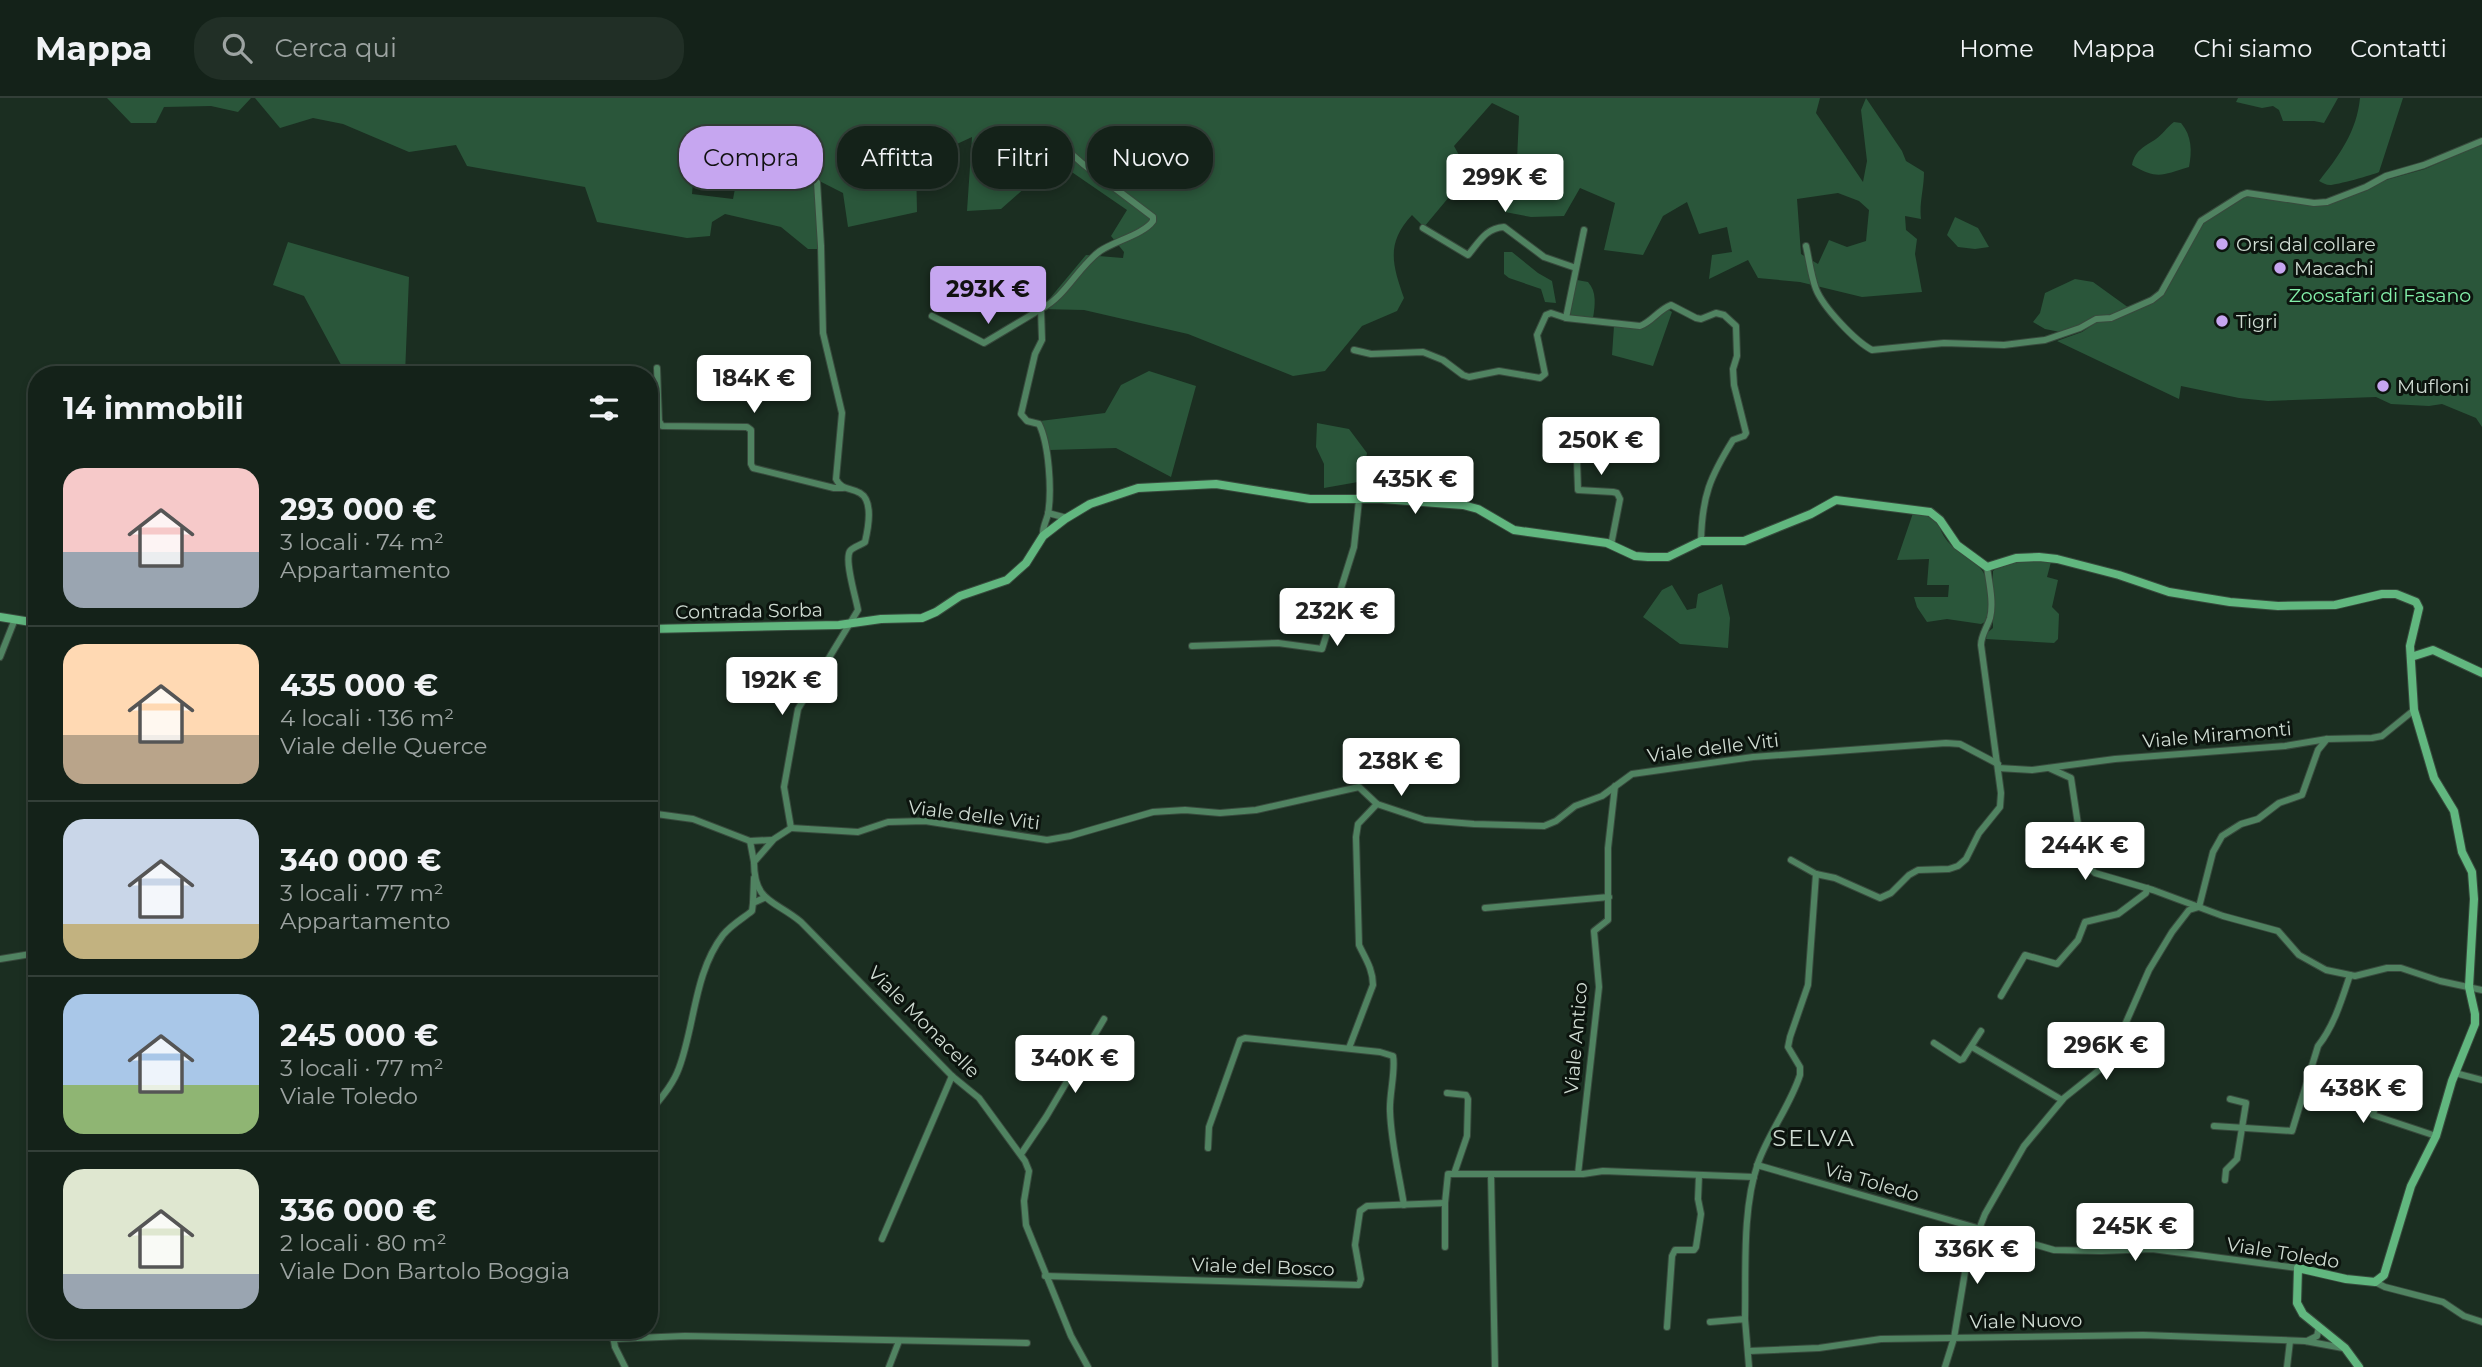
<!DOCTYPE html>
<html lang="it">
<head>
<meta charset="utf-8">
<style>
  body { margin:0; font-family:Montserrat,sans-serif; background:#212f26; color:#f1f3f6; height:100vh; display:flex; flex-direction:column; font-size:26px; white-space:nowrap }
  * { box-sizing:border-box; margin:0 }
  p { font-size:23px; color:#9da4a2 }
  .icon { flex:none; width:38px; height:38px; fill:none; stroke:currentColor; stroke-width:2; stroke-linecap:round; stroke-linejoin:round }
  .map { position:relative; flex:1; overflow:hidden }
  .side { position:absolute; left:28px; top:268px; width:630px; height:973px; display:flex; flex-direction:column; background:#142219; border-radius:28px; box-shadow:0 4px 10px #0003,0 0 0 2px #333f38 }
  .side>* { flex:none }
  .top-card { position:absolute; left:679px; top:28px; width:665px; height:63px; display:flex; gap:14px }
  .price { position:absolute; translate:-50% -60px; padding:0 16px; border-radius:7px; background:#fff; color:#222; font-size:23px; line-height:46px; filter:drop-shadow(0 2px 4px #0008) }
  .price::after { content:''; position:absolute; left:50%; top:42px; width:21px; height:16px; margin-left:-10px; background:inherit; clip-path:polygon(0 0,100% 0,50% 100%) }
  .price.selected { background:#c6a6f0; color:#111 }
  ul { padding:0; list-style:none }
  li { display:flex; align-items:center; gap:21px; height:175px; padding:0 35px }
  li+li { border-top:2px solid #333f38 }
  li span { display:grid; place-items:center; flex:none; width:196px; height:140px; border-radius:21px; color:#555 }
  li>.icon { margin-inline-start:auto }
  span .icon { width:84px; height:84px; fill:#fffc; stroke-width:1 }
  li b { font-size:30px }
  h2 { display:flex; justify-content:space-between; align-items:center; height:84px; padding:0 35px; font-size:30px }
  .tag { padding:0 24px; border-radius:28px; background:#142219; box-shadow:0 4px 10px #0003,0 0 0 2px #333f38; font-size:24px; line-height:63px }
  .tag.selected { background:#c6a6f0; color:#111 }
  header { display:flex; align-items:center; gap:42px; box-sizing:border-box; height:98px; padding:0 35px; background:#142219; border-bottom:2px solid #333f38 }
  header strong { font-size:33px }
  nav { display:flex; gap:38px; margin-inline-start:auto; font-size:24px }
  .search { width:490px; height:63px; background:#212f26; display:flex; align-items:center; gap:18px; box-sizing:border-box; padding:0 24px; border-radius:28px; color:#9da4a2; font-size:26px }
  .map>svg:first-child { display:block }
  .green { fill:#2a563a; fill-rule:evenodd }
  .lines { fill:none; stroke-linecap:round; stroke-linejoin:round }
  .street-casing { stroke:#384a3d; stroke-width:8 }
  .secondary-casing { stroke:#384a3d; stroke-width:10 }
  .street { stroke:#508361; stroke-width:6 }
  .secondary { stroke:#61b77f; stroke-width:8 }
  .poi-dot { fill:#c6a6f0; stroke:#0c140e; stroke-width:2.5 }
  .labels { text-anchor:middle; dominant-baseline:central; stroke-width:6; stroke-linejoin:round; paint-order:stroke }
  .poi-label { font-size:19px; fill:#cfdbd2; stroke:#0c140e; text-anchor:start }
  .park-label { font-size:19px; fill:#84f1aa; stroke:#0c140e }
  .street-label { font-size:19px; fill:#cfdbd2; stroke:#0c140e }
  .quarter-label { font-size:23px; letter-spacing:2px; fill:#cfdbd2; stroke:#0c140e }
</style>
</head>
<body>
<header>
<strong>Mappa</strong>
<div class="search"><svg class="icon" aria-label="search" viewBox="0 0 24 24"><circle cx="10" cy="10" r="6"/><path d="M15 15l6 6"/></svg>Cerca qui</div>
<nav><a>Home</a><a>Mappa</a><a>Chi siamo</a><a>Contatti</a></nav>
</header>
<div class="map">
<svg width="2482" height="1269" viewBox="0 0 2482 1269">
  <rect width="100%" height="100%" fill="#1b2e21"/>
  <g class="green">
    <path d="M107,0H251L238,14L211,8L164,9L156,25H131Z"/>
    <path d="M255,0H1820L1816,15L1863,84L1867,63L1861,12L1866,0L1902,53L1906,63L1924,74C1924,91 1919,105 1921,121L1905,118L1906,132L1917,141L1915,156L1922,194L1862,199L1800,184L1758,180L1748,162L1709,181L1712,157L1732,154L1727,129L1699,136L1687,104L1663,118L1643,157L1604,152L1615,105L1580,90L1564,118L1531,119L1505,114L1496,99L1492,81L1517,62L1519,18L1492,5L1454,48L1469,75L1424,129L1412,117C1386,145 1392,166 1404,200L1397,213L1362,228L1325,273L1293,278L1188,236L1084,212L1041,211L1086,157L1123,160L1124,154L1111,138L1127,112L1063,68L1026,89L1001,111L967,113L972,39L916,65L917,114L848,129L843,95L776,61L696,50L692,96L733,101L741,60L762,65L812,82L815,86L819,151H808L781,129L725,116L712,124L710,138L687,140L597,124L585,89L467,68L456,47L409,54L343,26L313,20L280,30ZM1838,95L1859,103L1869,112L1866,143L1847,149L1829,142L1818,166L1801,156L1797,101Z"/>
    <path d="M2238,0H2338L2324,25L2314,23H2283L2279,12L2273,8L2262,10L2236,4Z"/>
    <path d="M2360,0H2403L2379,74C2373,77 2336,87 2330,87C2326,87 2323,85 2319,83C2339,58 2357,33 2360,0Z"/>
    <path d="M2174,24L2181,25C2192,38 2192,53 2189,69C2162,77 2158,82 2132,67C2135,52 2144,49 2156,41C2162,37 2167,29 2174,24Z"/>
    <path d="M2482,46V329L2476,320L2442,306L2429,308L2391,306L2376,299L2268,303L2239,300L2181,288L2179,301L2057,243L2082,234L2097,224L2112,223L2153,205L2165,195L2177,169L2202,126L2244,100L2247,98L2313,108L2327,107L2368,92L2382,83L2425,71Z"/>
    <path d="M1955,119L1978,130L1989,149L1975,151L1958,149L1947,137Z"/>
    <path d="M288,144L409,179L405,276H346L304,198L273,187Z"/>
    <path d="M1504,154H1512L1538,175L1552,183L1556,205L1545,204L1541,191L1509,180L1504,176Z"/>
    <path d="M2075,181L2093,184L2129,210L2065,235L2045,231L2033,224L2040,215L2045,195Z"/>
    <path d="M1577,182L1588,184C1597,194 1595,207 1593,220L1570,218Z"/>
    <path d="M1669,212L1672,214L1653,268L1612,257L1614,228L1646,229L1658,216Z"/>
    <path d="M1149,273L1196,288L1171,379L1116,350L1050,352L1040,323L1105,315L1121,287Z"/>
    <path d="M1317,325L1349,331L1367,355L1364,371L1358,384L1324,390V366L1316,349Z"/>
    <path d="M1913,415C1947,419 1933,429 1951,447C1960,457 1973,460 1981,471C1991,483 1991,510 1985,524L1981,526L1947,521L1927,524L1917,509L1914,499H1948L1949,487H1927L1929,461L1897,462Z"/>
    <path d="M2022,463L2051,464L2047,479L2058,482L2052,509L2059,516L2058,541L2054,545L1986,541L1987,535L1993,530V473L1999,468Z"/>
    <path d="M1722,486L1730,520L1728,550L1680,546L1643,519L1662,492L1672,487L1687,512L1696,510L1698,496Z"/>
  </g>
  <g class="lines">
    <g class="street-casing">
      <g id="street">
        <path d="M768,64L811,78L817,84L821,148L823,235L842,315L836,381C842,393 850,389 860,395C874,403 868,431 865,444C861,447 853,449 850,453C844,462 856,500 858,512L798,611L784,689L791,730"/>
        <path d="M1423,130L1468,157C1478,146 1485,130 1504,129L1544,159L1576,170"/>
        <path d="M1806,148C1809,161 1811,178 1816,191C1823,209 1855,243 1872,252L1944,245L2004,247L2045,242L2080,230L2096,221L2111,220L2152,202L2161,195L2201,123L2242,97L2247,95L2314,105L2327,104L2366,89L2386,78L2424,67L2482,43"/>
        <path d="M932,218L984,245L1041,211"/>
        <path d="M1566,220L1584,132"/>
        <path d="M1354,252L1371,256L1423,254L1443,262L1463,277L1469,279L1499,273L1540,280L1545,276L1537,237L1546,217L1551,215L1566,220L1640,228C1652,224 1658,212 1671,207L1696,220L1701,221L1716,215L1724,217L1736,228L1737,258L1733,271L1734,287L1746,335L1744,338L1733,342C1710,379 1702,398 1701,443"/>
        <path d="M657,270L659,323L662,328L747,329L751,332V366L753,370L834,390H843"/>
        <path d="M1559,330L1573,331L1576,334L1578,392L1613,394L1617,395L1620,401L1611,447"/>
        <path d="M1048,415L1067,420"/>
        <path d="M1043,438C1042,430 1046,424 1048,416C1052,393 1049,346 1039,326L1027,323L1021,316L1035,256L1042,242L1041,211C1066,198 1077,170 1100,153C1115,143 1144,136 1153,123V119L1083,66L1044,32"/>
        <path d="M1192,548L1278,545L1322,551L1354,449L1359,402"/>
        <path d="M0,559L15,521"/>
        <path d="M1998,670L2032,672L2115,661L2285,648L2327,641L2372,640L2382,638L2414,612"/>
        <path d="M2049,670L2071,680L2082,753L2086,767L2095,775L2153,792L2223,818L2278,833L2299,857L2326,872L2355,878L2387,870H2401L2440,883L2482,892"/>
        <path d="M649,715L693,721L750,743L772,742"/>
        <path d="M791,730L858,734L888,724L925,723L1047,742L1070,738L1153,714L1185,712L1220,715L1256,712L1359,689L1377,706L1425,722L1474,726L1544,728L1556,723L1575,708L1602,698L1632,676L1753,659L1946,645L1960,646L1998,666"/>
        <path d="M791,730L774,741L754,764C754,805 775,802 801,824L952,978L979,1000L1025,1063L1029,1073L1024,1103L1026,1127L1071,1238L1088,1269"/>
        <path d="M750,743L754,764"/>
        <path d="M1791,762L1816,776L1835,780L1880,800L1891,795L1909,777L1918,772L1949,771L1958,768L1966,761L1979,735L2000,709L2001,695L1981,547C1981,537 1987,530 1990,520C1994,505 1989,484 1987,469"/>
        <path d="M753,805L754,780"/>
        <path d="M2199,809L2213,754L2222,738L2241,726L2258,721L2279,705L2302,697L2318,652L2327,641"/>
        <path d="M1485,810L1609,799"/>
        <path d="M0,861L37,855"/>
        <path d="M2001,898L2025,857L2057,866L2078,842L2085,824L2118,816L2146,795L2147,790"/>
        <path d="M1934,945L1960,962L1963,961L1981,933"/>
        <path d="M1972,949L2062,1002"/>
        <path d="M1349,950L1373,887C1373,871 1365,860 1359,847L1356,739L1358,726L1377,706"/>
        <path d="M2455,975L2482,982"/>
        <path d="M2307,986C2331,990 2354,995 2376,1004L2373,1017L2436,1038"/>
        <path d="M1447,995L1466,997L1468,1001L1467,1038L1454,1076"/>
        <path d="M649,1015C660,1001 673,987 679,970C695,927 694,875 723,837C731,827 742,821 752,813L753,805L764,800"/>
        <path d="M2214,1028L2292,1033L2318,948C2334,928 2342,901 2350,877"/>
        <path d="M1208,1050L1209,1029L1240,942L1245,940L1380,954L1393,958C1396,971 1389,998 1390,1013C1391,1045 1399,1076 1404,1107"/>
        <path d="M1021,1056L1046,1019L1104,921"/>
        <path d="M1757,1067L2054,1152L2101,1153L2152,1151L2298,1170"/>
        <path d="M1491,1076L1495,1269"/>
        <path d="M1578,1076L1599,889L1594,833L1608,822V750L1615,688"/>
        <path d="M2225,1082L2226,1072L2237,1061L2246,1005L2230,1001"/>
        <path d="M882,1141L952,978"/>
        <path d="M1445,1149V1105L1448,1076H1583L1603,1073L1754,1079"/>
        <path d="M1045,1178L1359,1187L1361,1181L1355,1147L1360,1113L1367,1108L1445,1105"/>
        <path d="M2375,1184L2385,1189L2443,1204L2464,1218L2482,1224"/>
        <path d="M1745,1221C1746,1172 1742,1111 1758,1065C1769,1034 1790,1008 1800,977V969L1788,949L1790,939L1808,887L1816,776"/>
        <path d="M1710,1224L1745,1221L1749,1269"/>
        <path d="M1667,1229L1672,1158L1675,1152H1694L1696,1149L1701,1116L1698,1101L1699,1077"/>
        <path d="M612,1232L615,1249L625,1269"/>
        <path d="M613,1241L685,1238L1027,1245"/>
        <path d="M2307,1243L2317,1238L2319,1229"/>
        <path d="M1749,1253L1819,1250L1881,1241L2143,1237L2305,1243L2343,1250"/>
        <path d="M889,1269L899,1243"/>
        <path d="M1945,1269L1954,1240L1967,1162L1985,1116L2024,1048L2064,1000L2099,972L2113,954L2149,872L2172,834L2189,812L2199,809"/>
        <path d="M2287,1269L2290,1243"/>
      </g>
    </g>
    <g class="secondary-casing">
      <g id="secondary">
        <path d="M0,519L37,525"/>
        <path d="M649,531L839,527L881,521L922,520L936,514L960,498L1007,482L1026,465L1043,438L1065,421L1090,406L1138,390L1216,386L1310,401H1382L1463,407L1478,411L1514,432L1607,445L1635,458L1648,459H1668L1701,443H1744L1811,416L1836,402L1930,414L1940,422L1957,447L1987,469L2016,460L2039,459L2057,461L2119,477L2169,494L2230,504L2278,508L2335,507L2382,496H2396L2416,504L2419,510L2410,548L2414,612L2434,680L2454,713L2462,754L2472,774L2474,801L2469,889L2475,916V926L2452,983L2436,1038L2411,1088L2384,1177L2375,1184L2346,1181L2298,1170L2297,1205L2303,1216L2345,1250L2359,1269"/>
        <path d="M2411,559L2433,552L2482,575"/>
      </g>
    </g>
    <use href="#street" class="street"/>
    <use href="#secondary" class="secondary"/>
  </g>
  <g class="poi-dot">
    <circle cx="2222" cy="146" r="7"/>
    <circle cx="2280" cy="170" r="7"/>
    <circle cx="2222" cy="223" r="7"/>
    <circle cx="2383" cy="288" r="7"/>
  </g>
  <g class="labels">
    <g class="poi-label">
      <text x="2236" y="146">Orsi dal collare</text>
      <text x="2294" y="170">Macachi</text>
      <text x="2236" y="223">Tigri</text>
      <text x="2397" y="288">Mufloni</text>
    </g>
    <g class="park-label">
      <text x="2380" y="197">Zoosafari di Fasano</text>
    </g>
    <g class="street-label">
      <text transform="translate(749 513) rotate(-1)">Contrada Sorba</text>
      <text transform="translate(2217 637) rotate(-5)">Viale Miramonti</text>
      <text transform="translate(1713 650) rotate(-7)">Viale delle Viti</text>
      <text transform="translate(974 717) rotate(7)">Viale delle Viti</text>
      <text transform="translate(924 924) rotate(45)">Viale Monacelle</text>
      <text transform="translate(1576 940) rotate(-85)">Viale Antico</text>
      <text transform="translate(1872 1084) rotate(16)">Via Toledo</text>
      <text transform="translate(2283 1155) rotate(9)">Viale Toledo</text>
      <text transform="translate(1263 1169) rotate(2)">Viale del Bosco</text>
      <text transform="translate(2026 1223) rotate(-1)">Viale Nuovo</text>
    </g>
    <g class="quarter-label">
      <text x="1814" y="1040">SELVA</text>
    </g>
  </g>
</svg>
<b class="price" style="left:1505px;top:116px">299K €</b>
<b class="price selected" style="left:988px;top:228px">293K €</b>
<b class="price" style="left:754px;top:317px">184K €</b>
<b class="price" style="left:1601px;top:379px">250K €</b>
<b class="price" style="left:1415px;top:418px">435K €</b>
<b class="price" style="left:1337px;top:550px">232K €</b>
<b class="price" style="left:782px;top:619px">192K €</b>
<b class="price" style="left:1401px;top:700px">238K €</b>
<b class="price" style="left:2085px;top:784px">244K €</b>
<b class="price" style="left:2106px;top:984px">296K €</b>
<b class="price" style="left:1075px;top:997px">340K €</b>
<b class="price" style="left:2363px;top:1027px">438K €</b>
<b class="price" style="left:2135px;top:1165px">245K €</b>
<b class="price" style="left:1977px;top:1188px">336K €</b>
<div class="top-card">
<a class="tag selected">Compra</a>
<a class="tag">Affitta</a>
<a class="tag">Filtri</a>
<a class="tag">Nuovo</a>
</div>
<section class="side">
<h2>14 immobili<svg class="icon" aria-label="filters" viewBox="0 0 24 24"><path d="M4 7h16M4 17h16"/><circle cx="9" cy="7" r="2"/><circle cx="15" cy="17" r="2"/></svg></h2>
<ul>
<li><span style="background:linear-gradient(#f6c9c9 60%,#9aa5b1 0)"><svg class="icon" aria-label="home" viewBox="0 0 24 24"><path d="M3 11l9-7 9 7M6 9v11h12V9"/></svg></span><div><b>293 000 €</b><p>3 locali · 74 m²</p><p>Appartamento</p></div></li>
<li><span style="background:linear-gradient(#ffd9b3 65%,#b9a48a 0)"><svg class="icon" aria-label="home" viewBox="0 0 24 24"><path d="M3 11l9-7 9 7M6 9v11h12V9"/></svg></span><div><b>435 000 €</b><p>4 locali · 136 m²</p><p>Viale delle Querce</p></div></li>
<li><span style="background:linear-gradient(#c9d6e8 75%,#c2b280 0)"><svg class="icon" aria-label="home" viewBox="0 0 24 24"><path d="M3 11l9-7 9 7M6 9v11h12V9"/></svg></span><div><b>340 000 €</b><p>3 locali · 77 m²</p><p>Appartamento</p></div></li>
<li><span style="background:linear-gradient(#a9c7e8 65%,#8fb573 0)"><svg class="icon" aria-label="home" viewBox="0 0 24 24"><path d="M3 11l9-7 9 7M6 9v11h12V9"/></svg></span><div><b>245 000 €</b><p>3 locali · 77 m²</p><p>Viale Toledo</p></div></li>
<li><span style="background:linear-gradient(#dfe7d0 75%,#9aa5b1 0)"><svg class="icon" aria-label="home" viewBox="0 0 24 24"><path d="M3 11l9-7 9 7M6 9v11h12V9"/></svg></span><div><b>336 000 €</b><p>2 locali · 80 m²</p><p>Viale Don Bartolo Boggia</p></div></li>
</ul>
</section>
</div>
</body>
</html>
